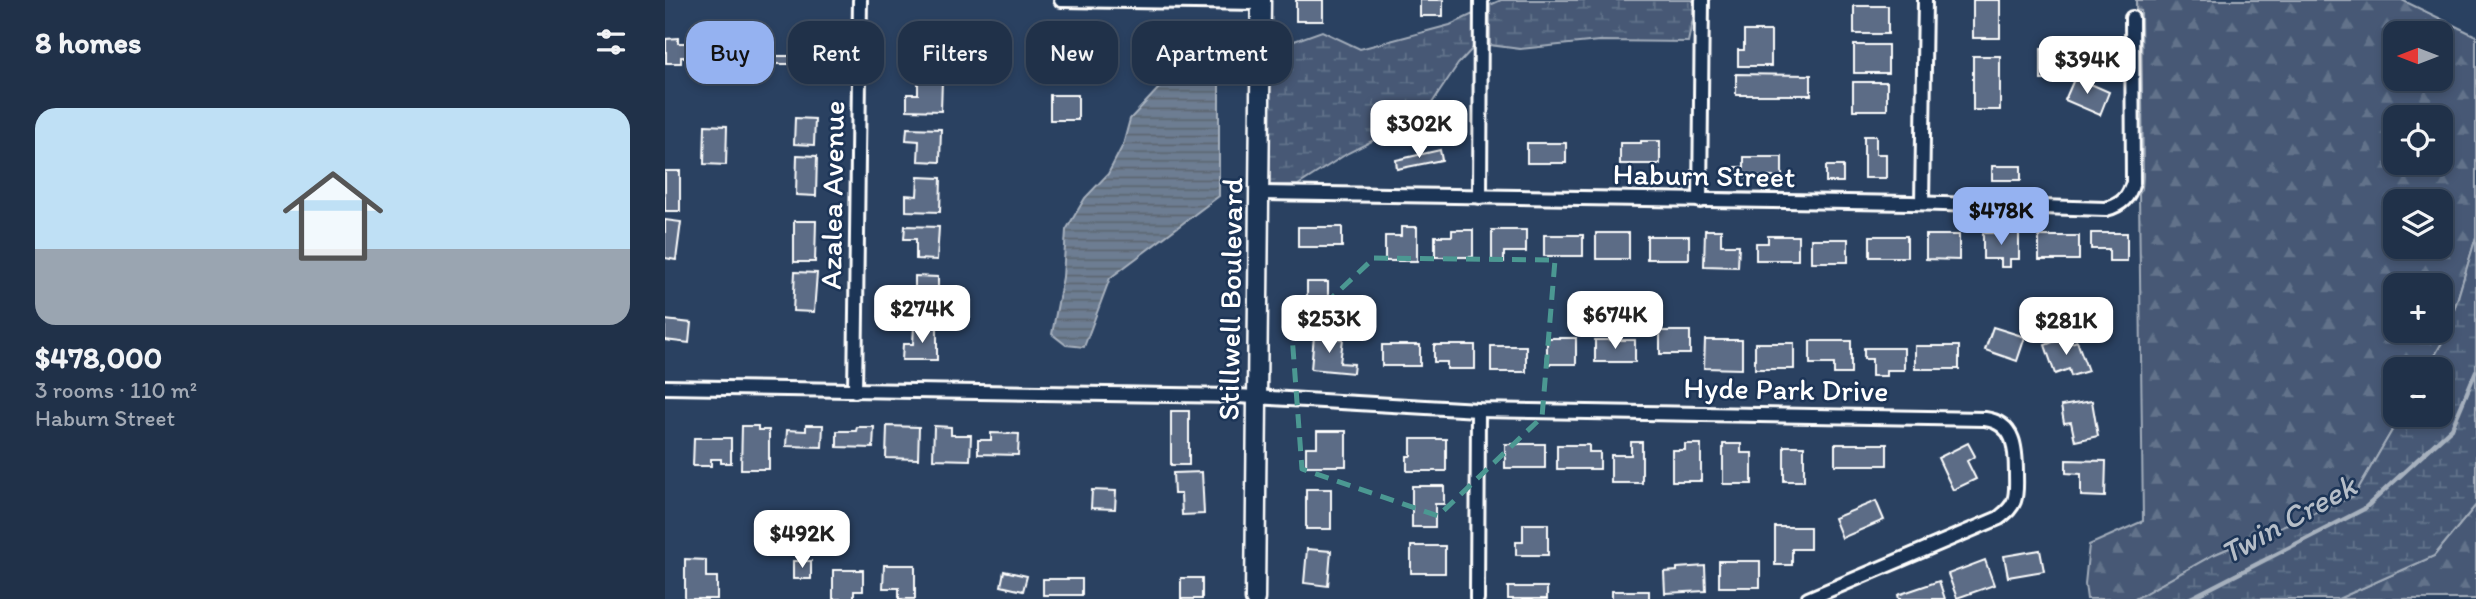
<!DOCTYPE html>
<html lang="en">
<head>
<meta charset="utf-8">
<style>
  body { margin:0; font-family:Itim,sans-serif; background:#2d3d53; color:#f1f3f6; height:100vh; display:flex; flex-direction:column; font-size:26px; white-space:nowrap }
  * { box-sizing:border-box; margin:0 }
  p { font-size:23px; color:#a2a9b4 }
  .icon { flex:none; width:38px; height:38px; fill:none; stroke:currentColor; stroke-width:2; stroke-linecap:round; stroke-linejoin:round }
  .map { position:relative; flex:1; overflow:hidden }
  .sheet { display:flex; flex-direction:column; background:#203149; width:665px }
  .sheet>* { flex:none }
  .hud { position:absolute; left:21px; top:21px; width:665px; height:63px; display:flex; gap:14px }
  .needle { width:46px; rotate:270deg }
  .fabs { position:absolute; left:1718px; top:21px; display:grid; gap:14px }
  .fabs a { display:grid; place-items:center; width:70px; height:70px; border-radius:14px; background:#203149; box-shadow:0 4px 10px #0003,0 0 0 2px #3d4c61; font-size:35px }
  .price { position:absolute; translate:-50% -60px; padding:0 16px; border-radius:14px; background:#fff; color:#222; font-size:23px; line-height:46px; filter:drop-shadow(0 2px 4px #0008) }
  .price::after { content:''; position:absolute; left:50%; top:42px; width:21px; height:16px; margin-left:-10px; background:inherit; clip-path:polygon(0 0,100% 0,50% 100%) }
  .price.active { background:#95b2f1; color:#111 }
  ul { padding:0; list-style:none }
  li { display:grid; align-content:center; gap:14px; height:371px; padding:0 35px }
  li+li { border-top:2px solid #3d4c61 }
  li span { display:grid; place-items:center; height:217px; border-radius:21px; color:#555 }
  li>.icon { margin-inline-start:auto }
  span .icon { width:126px; height:126px; fill:#fffc; stroke-width:1 }
  li b { font-size:30px }
  h2 { display:flex; justify-content:space-between; align-items:center; height:84px; padding:0 35px; font-size:30px }
  .pill { padding:0 24px; border-radius:21px; background:#203149; box-shadow:0 4px 10px #0003,0 0 0 2px #3d4c61; font-size:24px; line-height:63px }
  .pill.active { background:#95b2f1; color:#111 }
  main { display:flex; flex:1; min-height:0 }
  .map>svg:first-child { display:block }
  .forest { fill:url(#forest-firs); stroke:#a2acba; stroke-width:2; fill-rule:evenodd }
  .wetland { fill:url(#wetland-marsh); stroke:#a2acba; stroke-width:2 }
  .water { fill:url(#water-rules); stroke:#a7b1be; stroke-width:2 }
  .lines { fill:none; stroke-linecap:round; stroke-linejoin:round }
  .stream { stroke:#a7b1be; stroke-width:4.5 }
  .building { fill:#5b6c86; stroke:#fff; stroke-width:2 }
  .street-casing { stroke:#fff; stroke-width:18 }
  .secondary-casing { stroke:#fff; stroke-width:23 }
  .street { stroke:#1d3557; stroke-width:12 }
  .secondary { stroke:#1d3557; stroke-width:18 }
  .marked { fill:none; stroke:#4b9892; stroke-width:5; stroke-dasharray:14 9; stroke-linejoin:round }
  .labels { text-anchor:middle; dominant-baseline:central; stroke-width:5; stroke-linejoin:round; paint-order:stroke }
  .street-label { font-size:30px; fill:#fff; stroke:#1d3557 }
  .water-label { font-size:32px; font-style:italic; fill:#b6bec8; stroke:#1d3557 }
</style>
</head>
<body>
<main>
<section class="sheet">
<h2>8 homes<svg class="icon" aria-label="filters" viewBox="0 0 24 24"><path d="M4 7h16M4 17h16"/><circle cx="9" cy="7" r="2"/><circle cx="15" cy="17" r="2"/></svg></h2>
<ul>
<li><span style="background:linear-gradient(#bfe0f5 65%,#9aa5b1 0)"><svg class="icon" aria-label="home" viewBox="0 0 24 24"><path d="M3 11l9-7 9 7M6 9v11h12V9"/></svg></span><div><b>$478,000</b><p>3 rooms · 110 m²</p><p>Haburn Street</p></div></li>
</ul>
</section>
<div class="map">
<svg width="1811" height="599" viewBox="0 0 1811 599">
  <defs>
    <pattern id="forest-firs" width="22" height="20" patternUnits="userSpaceOnUse" patternTransform="scale(1.75)"><rect width="22" height="20" fill="#465975"/><path d="M5 1l3.5 6h-7zM16 11l3.5 6h-7z" fill="#62728a"/></pattern>
    <pattern id="wetland-marsh" width="20" height="14" patternUnits="userSpaceOnUse" patternTransform="scale(1.75)"><rect width="20" height="14" fill="#465975"/><path d="M1 5h8M5 5V1M11 12h8M15 12V8" fill="none" stroke="#62728a"/></pattern>
    <pattern id="water-rules" width="6" height="5" patternUnits="userSpaceOnUse" patternTransform="scale(1.75)"><rect width="6" height="5" fill="#6d7d92"/><path d="M0 2.5h6" fill="none" stroke="#5e6772"/></pattern>
  </defs>
  <rect width="100%" height="100%" fill="#2a4161"/>
  <filter id="ink" filterUnits="userSpaceOnUse"><feTurbulence type="fractalNoise" baseFrequency=".0143" numOctaves="2"/><feDisplacementMap in="SourceGraphic" scale="14" xChannelSelector="R" yChannelSelector="G"/><feConvolveMatrix kernelMatrix="1 2 1 2 8 2 1 2 1" color-interpolation-filters="sRGB"/></filter>
  <g filter="url(#ink)">
    <g class="forest">
      <path d="M1471,0H1737L1811,36V237L1782,334L1762,369H1731V415H1736L1689,496L1548,555L1470,599H1422L1420,584L1424,545L1478,521L1474,194L1477,189L1478,176L1476,11L1471,10ZM1731,33H1776V79H1731ZM1731,117H1776V163H1731ZM1731,201H1776V247H1731ZM1731,285H1776V331H1731Z"/>
      <path d="M1811,505V599H1673L1769,556Z"/>
    </g>
    <g class="wetland">
      <path d="M836,0H1028V19L1023,42L934,41L855,49L825,45V5Z"/>
      <path d="M808,14V48L793,64L759,115L683,153L633,185L603,186L604,50L657,31L695,49L785,25Z"/>
      <path d="M1811,237V505L1769,556L1673,599H1470L1548,555L1689,496L1736,415H1776V369H1762L1782,334Z"/>
    </g>
    <path class="water" d="M528,63L554,64V196L445,278L419,347L401,345L387,334L398,277L401,230L420,198L443,174L458,145L465,119L493,89Z"/>
    <g class="lines">
      <path class="stream" d="M1524,599L1699,509L1787,428L1811,371"/>
    </g>
    <g class="building">
      <rect x="631" y="0" width="27" height="21"/>
      <rect x="755" y="0" width="23" height="16"/>
      <rect x="1308" y="0" width="27" height="38"/>
      <rect x="1189" y="6" width="34" height="28"/>
      <path d="M251,30L274,31V61L239,60L240,45H250Z"/>
      <path d="M1079,31H1106V66H1073V50H1079Z"/>
      <path d="M13,38V43H25V57H16V63H1V39Z"/>
      <rect x="1189" y="45" width="34" height="28"/>
      <rect x="1376" y="49" width="17" height="31"/>
      <path d="M95,51H111V56H127V64H95Z"/>
      <rect x="1308" y="56" width="27" height="54"/>
      <path d="M1071,74L1146,75V95H1071Z"/>
      <path d="M1410,77L1444,92L1435,115L1400,100Z"/>
      <path d="M253,80H277L276,111L242,110V94H253Z"/>
      <rect x="1188" y="82" width="34" height="28"/>
      <rect x="385" y="95" width="28" height="25"/>
      <path d="M130,118L150,119L149,145L129,144Z"/>
      <path d="M40,125L62,126L61,165L39,164Z"/>
      <path d="M242,128L276,129L275,162L253,161L254,141L241,140Z"/>
      <path d="M1199,136H1211V154H1221V178H1199Z"/>
      <path d="M976,141H995V164H955V143H976Z"/>
      <rect x="862" y="143" width="39" height="20"/>
      <path d="M775,150L777,160L732,169L731,160Z"/>
      <path d="M132,155L152,156L151,196L131,195Z"/>
      <path d="M1079,157H1117V177H1071V167H1079Z"/>
      <rect x="1161" y="166" width="17" height="16"/>
      <rect x="1327" y="166" width="29" height="14"/>
      <rect x="0" y="171" width="15" height="40"/>
      <path d="M253,177L276,178L275,212L241,211V195L252,196Z"/>
      <path d="M0,220L16,222L11,260L0,258Z"/>
      <path d="M129,221H151L150,262H129Z"/>
      <path d="M240,226L274,227L272,260L251,259V239H239Z"/>
      <rect x="633" y="227" width="44" height="20"/>
      <path d="M736,227H752V261H720V236H736Z"/>
      <path d="M787,230H808V257H770V236H787Z"/>
      <path d="M827,230H861V252H839V262H827Z"/>
      <path d="M1040,230H1056V245H1074L1073,267L1039,266Z"/>
      <rect x="931" y="233" width="33" height="26"/>
      <path d="M1318,233H1354V259H1345V267H1336V259H1318Z"/>
      <path d="M1426,233H1462V261H1444V249H1426Z"/>
      <rect x="879" y="235" width="39" height="21"/>
      <path d="M1261,235H1294V260L1261,259Z"/>
      <rect x="982" y="236" width="42" height="23"/>
      <path d="M1103,236H1133V260H1091V243H1103Z"/>
      <rect x="1205" y="236" width="37" height="21"/>
      <rect x="1374" y="236" width="40" height="24"/>
      <rect x="1146" y="239" width="37" height="23"/>
      <path d="M130,272L152,273L149,312L128,311Z"/>
      <path d="M250,276L273,277V310H238L239,294H250Z"/>
      <rect x="642" y="282" width="21" height="37"/>
      <path d="M0,320L26,323L24,343L0,340Z"/>
      <path d="M249,326H272V360H237L238,344H248Z"/>
      <path d="M1328,327L1360,337L1352,361L1320,350Z"/>
      <rect x="995" y="331" width="30" height="23"/>
      <path d="M649,336L678,339L675,363L689,364L688,373L646,369Z"/>
      <rect x="882" y="338" width="29" height="26"/>
      <path d="M1398,338L1401,345L1412,341L1423,371L1406,376L1404,369L1390,374L1380,345Z"/>
      <rect x="930" y="340" width="40" height="22"/>
      <path d="M1040,340H1077V369L1039,368Z"/>
      <path d="M1145,341H1186V374H1169V364H1145Z"/>
      <rect x="1090" y="343" width="39" height="26"/>
      <rect x="717" y="345" width="38" height="21"/>
      <path d="M769,345H810V369H782V362H769Z"/>
      <rect x="826" y="346" width="35" height="26"/>
      <rect x="1250" y="346" width="44" height="23"/>
      <path d="M1199,348H1239V370H1221V376H1207V359H1199Z"/>
      <path d="M1427,401L1433,436L1410,441L1406,422L1399,423L1396,406Z"/>
      <rect x="506" y="411" width="18" height="54"/>
      <path d="M141,425H158L157,447L121,446L122,430L141,431Z"/>
      <path d="M77,426H93V430H104V469H76Z"/>
      <path d="M222,426L254,427L253,459L221,458Z"/>
      <path d="M269,426L286,427V435H306L305,460L268,459Z"/>
      <path d="M192,427H209L208,448L172,447V431H191Z"/>
      <path d="M652,431H681V466H641V447H652Z"/>
      <path d="M326,433L354,434L353,455L313,454V440H326Z"/>
      <path d="M29,438H66V463H56V459H46V466H28Z"/>
      <path d="M746,439H781V471H742V456H746Z"/>
      <path d="M966,442H977V483H946V455H966Z"/>
      <path d="M1303,443L1310,456L1302,461L1311,479L1288,490L1273,458Z"/>
      <rect x="840" y="444" width="40" height="24"/>
      <path d="M1020,444H1036V481H1007V450H1020Z"/>
      <path d="M1058,444H1076V453H1087V484H1058Z"/>
      <rect x="1170" y="444" width="52" height="21"/>
      <path d="M892,445H924V452H935V469H892Z"/>
      <rect x="1119" y="446" width="20" height="35"/>
      <path d="M1401,460L1441,461L1440,497L1416,496V474L1401,473Z"/>
      <path d="M537,472L539,514L517,515L516,494H509L508,473Z"/>
      <path d="M747,486H779V504H770V527H747Z"/>
      <rect x="641" y="489" width="25" height="40"/>
      <path d="M427,490L451,491L450,509L426,508Z"/>
      <path d="M1211,501L1219,520L1177,538L1169,518Z"/>
      <path d="M858,524H883V555H851V542H858Z"/>
      <path d="M1110,527H1145V549H1127V565H1110Z"/>
      <rect x="746" y="546" width="34" height="27"/>
      <path d="M642,549L666,551L663,586L639,583Z"/>
      <path d="M1375,550L1379,571L1343,577L1339,556Z"/>
      <path d="M20,559L41,560V577H52V599H20Z"/>
      <path d="M1320,560L1329,585L1292,598L1283,574Z"/>
      <rect x="128" y="561" width="18" height="18"/>
      <rect x="1054" y="561" width="41" height="26"/>
      <path d="M219,565H250V599H234V588H218Z"/>
      <path d="M1040,566L1041,591L1000,593L999,572L1012,571V568Z"/>
      <path d="M168,570H198V591H189V599H168Z"/>
      <path d="M339,571L362,576L358,591L336,586Z"/>
      <rect x="516" y="578" width="21" height="21"/>
      <rect x="378" y="579" width="39" height="16"/>
      <path d="M1274,581L1280,599H1234L1233,595Z"/>
      <rect x="843" y="587" width="39" height="12"/>
      <rect x="947" y="591" width="37" height="8"/>
    </g>
    <g class="lines">
      <g class="street-casing">
        <g id="street">
          <path d="M396,0L596,3"/>
          <path d="M594,193L1245,203L1441,209C1457,205 1464,197 1468,182L1467,18"/>
          <path d="M815,197L816,0"/>
          <path d="M1035,201L1037,0"/>
          <path d="M1257,203L1260,0"/>
          <path d="M0,387L572,396L813,410L1320,419C1350,423 1351,449 1351,474C1351,483 1352,493 1349,501C1346,509 1340,513 1334,518L1143,599"/>
          <path d="M190,391L195,0"/>
          <path d="M812,599L813,410"/>
        </g>
      </g>
      <g class="secondary-casing">
        <path id="secondary" d="M590,599L596,0"/>
      </g>
      <use href="#street" class="street"/>
      <use href="#secondary" class="secondary"/>
    </g>
  </g>
  <path class="marked" d="M709,258L890,260L877,417L773,516L637,469L627,335Z"/>
  <g class="labels">
    <g class="street-label">
      <text transform="translate(1039 175) rotate(1)">Haburn Street</text>
      <text transform="translate(167 195) rotate(-89)">Azalea Avenue</text>
      <text transform="translate(565 299) rotate(-89)">Stillwell Boulevard</text>
      <text transform="translate(1121 389) rotate(1)">Hyde Park Drive</text>
    </g>
    <g class="water-label">
      <text transform="translate(1623 519) rotate(-29)">Twin Creek</text>
    </g>
  </g>
</svg>
<div class="fabs">
<a><svg class="needle" viewBox="-14 -14 28 28"><path d="M0-13l5 13h-10z" fill="#e53935"/><path d="M0 13l5-13h-10z" fill="#a2a9b4"/></svg></a>
<a><svg class="icon" aria-label="locate" viewBox="0 0 24 24"><circle cx="12" cy="12" r="6"/><path d="M12 2v4M12 18v4M2 12h4M18 12h4"/></svg></a>
<a><svg class="icon" aria-label="layers" viewBox="0 0 24 24"><path d="M12 4l9 5-9 5-9-5zM3 14l9 5 9-5"/></svg></a>
<a>+</a>
<a>−</a>
</div>
<b class="price" style="left:1422px;top:96px">$394K</b>
<b class="price" style="left:754px;top:160px">$302K</b>
<b class="price active" style="left:1336px;top:247px">$478K</b>
<b class="price" style="left:257px;top:345px">$274K</b>
<b class="price" style="left:950px;top:351px">$674K</b>
<b class="price" style="left:664px;top:355px">$253K</b>
<b class="price" style="left:1401px;top:357px">$281K</b>
<b class="price" style="left:137px;top:570px">$492K</b>
<div class="hud">
<a class="pill active">Buy</a>
<a class="pill">Rent</a>
<a class="pill">Filters</a>
<a class="pill">New</a>
<a class="pill">Apartment</a>
</div>
</div>
</main>
</body>
</html>
